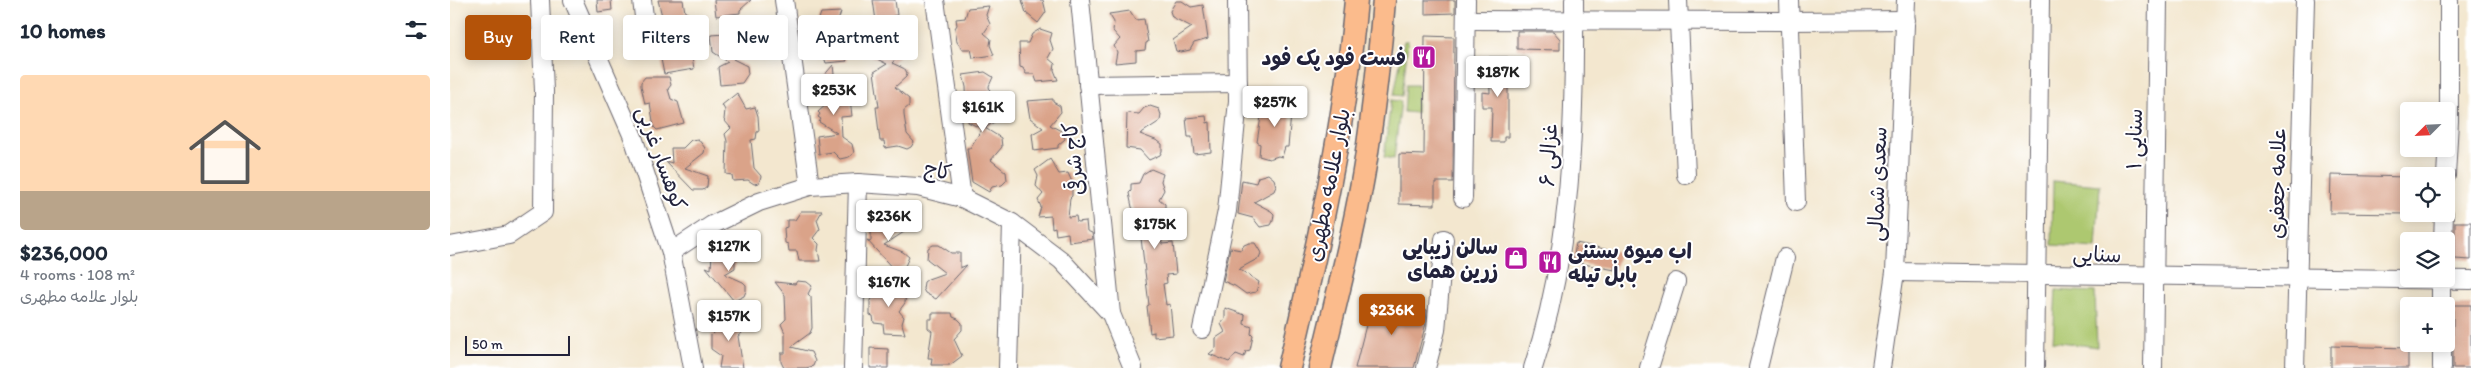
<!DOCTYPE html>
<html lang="en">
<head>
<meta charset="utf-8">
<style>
  body { margin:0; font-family:Itim,"Playpen Sans Arabic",sans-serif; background:#f6f6f7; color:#1f2937; height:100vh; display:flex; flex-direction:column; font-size:19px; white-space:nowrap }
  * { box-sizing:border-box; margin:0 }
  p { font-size:16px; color:#747a83 }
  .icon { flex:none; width:28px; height:28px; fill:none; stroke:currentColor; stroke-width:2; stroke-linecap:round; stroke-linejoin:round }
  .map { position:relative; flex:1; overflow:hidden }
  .sheet { display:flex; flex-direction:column; background:#fff; width:450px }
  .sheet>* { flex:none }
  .top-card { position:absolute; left:15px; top:15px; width:475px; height:45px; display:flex; gap:10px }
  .needle { width:32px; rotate:246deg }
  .tools { position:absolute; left:1950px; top:102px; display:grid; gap:10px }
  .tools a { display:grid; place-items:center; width:55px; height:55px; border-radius:5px; background:#fff; box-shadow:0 2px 12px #0003; font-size:25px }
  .scale { position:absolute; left:15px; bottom:12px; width:105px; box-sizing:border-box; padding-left:5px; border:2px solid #22223b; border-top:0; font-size:14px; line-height:18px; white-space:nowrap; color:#22223b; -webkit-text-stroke:4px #fff; paint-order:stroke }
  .price { position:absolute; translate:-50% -42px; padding:0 11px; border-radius:5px; background:#fff; color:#222; font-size:16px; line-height:32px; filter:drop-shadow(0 1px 2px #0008) }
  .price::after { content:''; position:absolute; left:50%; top:30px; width:15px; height:11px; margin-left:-8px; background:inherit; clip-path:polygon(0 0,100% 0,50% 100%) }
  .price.active { background:#b45309; color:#fff }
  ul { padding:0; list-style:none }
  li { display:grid; align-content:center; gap:10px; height:265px; padding:0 20px }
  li+li { border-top:1px solid #e0e1e3 }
  li span { display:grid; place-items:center; height:155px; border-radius:5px; color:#555 }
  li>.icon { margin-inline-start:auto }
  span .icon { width:90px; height:90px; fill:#fffc; stroke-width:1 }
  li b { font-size:21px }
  h2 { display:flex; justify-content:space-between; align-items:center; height:60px; padding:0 20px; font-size:21px }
  .tag { padding:0 18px; border-radius:5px; background:#fff; box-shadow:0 2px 12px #0003; font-size:18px; line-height:45px }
  .tag.active { background:#b45309; color:#fff }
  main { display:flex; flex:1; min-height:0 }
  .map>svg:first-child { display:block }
  .green { fill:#adc86f; stroke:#687555 }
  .building { fill:#daa389 }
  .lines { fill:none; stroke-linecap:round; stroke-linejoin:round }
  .minor-casing { stroke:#6b676f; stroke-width:20 }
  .major-casing { stroke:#6b676f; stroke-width:25 }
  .minor { stroke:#fff; stroke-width:18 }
  .major { stroke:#fbbb8c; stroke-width:22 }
  .labels { text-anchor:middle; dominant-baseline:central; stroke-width:4; stroke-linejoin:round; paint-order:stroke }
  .poi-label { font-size:21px; font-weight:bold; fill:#22223b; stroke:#fff; text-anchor:end }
  .street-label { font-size:21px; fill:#22223b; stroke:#fff }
</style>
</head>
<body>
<main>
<section class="sheet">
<h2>10 homes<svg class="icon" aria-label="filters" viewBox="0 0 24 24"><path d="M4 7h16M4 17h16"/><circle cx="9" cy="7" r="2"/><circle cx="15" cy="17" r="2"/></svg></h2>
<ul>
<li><span style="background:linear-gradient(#ffd9b3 75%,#b9a48a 0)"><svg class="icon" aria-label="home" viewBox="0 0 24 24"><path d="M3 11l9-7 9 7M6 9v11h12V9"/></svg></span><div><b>$236,000</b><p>4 rooms · 108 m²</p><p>بلوار علامه مطهری</p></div></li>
</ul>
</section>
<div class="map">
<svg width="2021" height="368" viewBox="0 0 2021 368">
  <rect width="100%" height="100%" fill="#fff"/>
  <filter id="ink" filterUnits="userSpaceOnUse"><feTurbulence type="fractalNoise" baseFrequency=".02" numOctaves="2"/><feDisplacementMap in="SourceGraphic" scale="10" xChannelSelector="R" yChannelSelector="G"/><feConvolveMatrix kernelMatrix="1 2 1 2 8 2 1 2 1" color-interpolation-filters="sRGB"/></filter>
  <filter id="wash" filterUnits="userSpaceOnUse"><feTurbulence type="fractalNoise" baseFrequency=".0096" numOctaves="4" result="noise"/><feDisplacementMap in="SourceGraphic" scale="20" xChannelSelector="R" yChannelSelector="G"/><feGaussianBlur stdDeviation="1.12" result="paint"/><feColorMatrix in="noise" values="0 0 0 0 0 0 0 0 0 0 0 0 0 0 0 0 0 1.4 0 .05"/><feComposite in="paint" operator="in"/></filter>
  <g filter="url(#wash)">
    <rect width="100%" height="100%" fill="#f3e7cf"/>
    <g class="green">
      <path d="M954,41H958L952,96L944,95Z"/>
      <path d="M956,85H968L966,113L954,112Z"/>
      <path d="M941,100L951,101L944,159L934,157Z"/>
      <path d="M1603,181L1650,185L1646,248L1602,245Z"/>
      <path d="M1606,290L1645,292L1647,347L1603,341Z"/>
    </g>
    <g id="blocks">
      <g class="building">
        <path d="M147,0H161L162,10L148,12Z"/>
        <path d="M208,0H233L235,12L250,19L222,23L225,39L212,25H210L212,16Z"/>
        <path d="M264,0H301L290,10V13L266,16Z"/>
        <path d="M423,0H445L447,15L443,16L444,19L426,21Z"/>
        <path d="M572,0H593L596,12L588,23L576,13Z"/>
        <path d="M975,0H1005V13L975,14Z"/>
        <path d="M726,1H732L741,7L753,5L758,39L744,43L740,50L731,52L726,51L723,40L742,27L722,17L720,11Z"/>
        <path d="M539,6L536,15L540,24L534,33L541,39L540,45L544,55L523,58L521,49H512L507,42L505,28L507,25L506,19L515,18L518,8Z"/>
        <path d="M680,11L686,20L694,19L698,42L696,43L695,50L686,51V61L665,63L667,52L664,46L670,39L663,31L664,22L659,14Z"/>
        <path d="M391,12L388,21L392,30L387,39L393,44L392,51L397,61L376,63L373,54L364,55L359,48L357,33L359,31L358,24H367L371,13Z"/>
        <path d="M427,25L453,46L452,52L442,63L455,69L457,73L456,77L445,87L459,99V106L454,110V115L457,134L464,142L461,147L457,149L448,146L435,148L434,141H430L426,107H429L424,72L437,64L421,56L419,38H428Z"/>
        <path d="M590,29L602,33L600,40L603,49L598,58L605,64L604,70L608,80L587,82L584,74H576L573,68L570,67L569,43H578L582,34Z"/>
        <path d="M1067,31H1103L1110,39V50L1067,49Z"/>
        <path d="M287,33V37L294,41L295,46L283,59L297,66L298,74L292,83L270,85L268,67L278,62L263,52L261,35Z"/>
        <path d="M975,36L1004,37L1003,182H985V205L949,204V154L974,155Z"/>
        <path d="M225,41L227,53L241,51L244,69L214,74L211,59L215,48L214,42Z"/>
        <path d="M1039,57H1058V137H1054V142H1041L1042,107H1032V92L1040,93Z"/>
        <path d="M383,65L385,84L398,83L402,116L391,117L392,137L402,144L404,153L399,157L390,159L383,152L369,154L367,136L387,133L369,122L371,119L368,117L370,114L368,112L378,103L367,94L369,92L366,89L369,86L366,85Z"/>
        <path d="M535,72L543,77L539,86L543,112L553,116L535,128L551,138L552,147L541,160L556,172L557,180L552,185L542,187L539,192L522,182L517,148H520L532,129L518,122L519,116L517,113L516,87L513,75Z"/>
        <path d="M195,77H219L221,85L218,89L221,99L228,102L234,123L207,130L204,127L200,103L195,104L191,86V82Z"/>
        <path d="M287,93L296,109L305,107L308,116L309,131L307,132L306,139L301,140L304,168L311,176L309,183L304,184L298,180L283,181L282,175L276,174L277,141L275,134L281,128L274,120L275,110L272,105Z"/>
        <path d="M823,96L842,103L838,147H835L832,157L828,156L819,159L809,156L810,144L807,142L812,110L815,109L817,99Z"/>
        <path d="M603,99V102L610,106L611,112L600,125L613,132L615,139L608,145V148L584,151L582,134L593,128L580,118L577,101Z"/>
        <path d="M700,106L709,109L711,115L710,121L690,134L708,141L712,144V151L710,155L699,160L690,150L676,148L677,113L689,114L694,108Z"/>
        <path d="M756,116L757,123L760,122L761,152L744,154L742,137H738L736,118Z"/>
        <path d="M248,139L255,148L254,153L235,168L258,176L257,187L253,190H243L215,161L222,163L221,148H233L241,140Z"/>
        <path d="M600,159L609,174L618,173L622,182V196L620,198L618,217L626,216L627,222L636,221L637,231L642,233L643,239L619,242L618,233L606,235L605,227L602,228L601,216L588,217L591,207L588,200L593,194L586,186L588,176L585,170Z"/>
        <path d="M701,169L713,174L711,181L714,190L709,199L715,204V210L719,221L709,222L712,244L723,243L726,274L716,275L717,283L713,284L716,305L720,304L723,335L704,337V332L700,333L697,306L699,305L691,238L701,235L695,214L687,215L682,207L679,193L681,191V184L689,183L693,174Z"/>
        <path d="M818,174L824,179L826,186L824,191L804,202L821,211L824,214L823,221L821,225L810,227L803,218L788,214L792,180L806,183L808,177Z"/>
        <path d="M1881,175L1957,177V214L1880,213Z"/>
        <path d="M351,211H372L367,220L370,229L363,238L369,244L368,250L370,261H349L347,251H339L338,244L335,243L334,228L337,227V220H345Z"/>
        <path d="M448,217L455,226L454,232L434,245L453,252L459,257L455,266L445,271L417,240L421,241V225L432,226L441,218Z"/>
        <path d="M2005,222H2021V260L2005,259Z"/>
        <path d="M799,243H805L811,253L809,258L789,269L809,282L806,292L796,294L785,286L773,281L780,248L791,250L794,245Z"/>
        <path d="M1126,243L1169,252L1165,270L1123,262Z"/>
        <path d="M286,244V247L293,250L297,260L285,259V268L275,274L293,282L296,285V291L294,296L284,301L256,267L261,269L262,254L273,255Z"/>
        <path d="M483,245H489L501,253H510V268L517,265L486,299L475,293L473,289L474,282L478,279L495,273L477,259L478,248Z"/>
        <path d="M347,281L357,282L362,286L358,294L361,297L362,328L360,333L341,347L361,352L365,361L363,366L356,368H334L331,362V353H335V333L331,324L336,319L335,295L325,282L345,284Z"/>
        <path d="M447,281L456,289L455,303L449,311L454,317L452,324L455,334L434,333L433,324L424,323L423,316L420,315V300L423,298V292H432L437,284Z"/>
        <path d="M923,298L977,310L976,323L964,368H905Z"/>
        <rect x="2003" y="305" width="18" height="63"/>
        <path d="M775,308L795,315L794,324L802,327L801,334L803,336L800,350L796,351L794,357L786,354L779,362L759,354L766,348V338L775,332L771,324L775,319Z"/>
        <path d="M482,313H502L503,317L508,319L512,323V330L504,339L512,356L500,365H481L482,358H478L482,331L478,328V319H482Z"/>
        <path d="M271,316H293L295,327L290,328L292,333L288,336L293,368H269L271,356L261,349V335L268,328Z"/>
        <path d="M1881,346L1958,348V368H1881Z"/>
        <path d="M420,348L438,349V368H420Z"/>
      </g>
    </g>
  </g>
  <g filter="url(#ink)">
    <use href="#blocks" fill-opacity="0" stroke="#6b676f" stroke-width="1"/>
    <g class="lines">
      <g class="minor-casing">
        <g id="minor">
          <path d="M123,0L183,137L221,252L243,368"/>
          <path d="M192,0L197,42"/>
          <path d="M334,0L360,186"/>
          <path d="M485,0L512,198"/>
          <path d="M630,0L661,314"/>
          <path d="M1228,0L1236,175"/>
          <path d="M1339,0L1346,202"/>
          <path d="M1016,20L1339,21L1456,20"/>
          <path d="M638,85L788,83"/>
          <path d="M1996,176L1999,121V0"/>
          <path d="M1013,198L1016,0"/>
          <path d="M1993,241L1994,214"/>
          <path d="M0,246L59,235L93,212L94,91L90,0"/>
          <path d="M221,252L262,225L309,202L360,186L408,183L468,187L512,198L562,223L611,260L661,314L683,368"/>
          <path d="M1445,272C1637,276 1829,279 2021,280"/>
          <path d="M1991,279V306"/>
          <path d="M752,329L777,211L788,101L787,0"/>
          <path d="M1992,344V368"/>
          <path d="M403,368L408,183"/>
          <path d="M558,368L562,223"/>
          <path d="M976,368L986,330L994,239"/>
          <path d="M1083,368C1122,249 1125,124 1124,0"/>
          <path d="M1199,368L1226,282"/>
          <path d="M1308,368L1335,258"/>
          <path d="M1431,368L1445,272L1456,0"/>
          <path d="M1585,368L1590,0"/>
          <path d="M1703,368L1708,0"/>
          <path d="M1845,368L1855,0"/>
        </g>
      </g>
      <g class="major-casing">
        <g id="major">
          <path d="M839,368C868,246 895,125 906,0"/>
          <path d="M870,368C886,299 905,230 916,159C924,106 930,53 934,0"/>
        </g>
      </g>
      <use href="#minor" class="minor"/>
      <use href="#major" class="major"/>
    </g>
  </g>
  <defs>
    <g id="restaurant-square" transform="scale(1.25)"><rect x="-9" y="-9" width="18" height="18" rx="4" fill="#b5179e" stroke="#fff"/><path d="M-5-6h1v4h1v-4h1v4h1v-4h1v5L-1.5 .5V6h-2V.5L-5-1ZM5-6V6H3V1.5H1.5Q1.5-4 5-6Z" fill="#fff"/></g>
    <g id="shop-square" transform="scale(1.25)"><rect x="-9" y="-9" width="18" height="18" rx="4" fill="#b5179e" stroke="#fff"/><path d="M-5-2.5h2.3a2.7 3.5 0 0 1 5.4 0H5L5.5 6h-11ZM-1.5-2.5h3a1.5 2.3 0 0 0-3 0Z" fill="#fff"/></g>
  </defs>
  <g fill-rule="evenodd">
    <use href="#restaurant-square" x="974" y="57"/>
    <use href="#shop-square" x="1066" y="258"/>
    <use href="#restaurant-square" x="1100" y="262"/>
  </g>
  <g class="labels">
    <g class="poi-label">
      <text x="956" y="57">فست فود پک فود</text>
      <text x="1048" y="246">سالن زیبایی<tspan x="1048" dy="24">زرین همای</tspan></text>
      <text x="1118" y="250" text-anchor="start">اب میوه بستنی<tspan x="1118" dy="24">بابل تیله</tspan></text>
    </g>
    <g class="street-label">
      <text transform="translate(1684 139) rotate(-89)">سنایی ۱</text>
      <text transform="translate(1098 155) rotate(-87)">غزالی ۶</text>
      <text transform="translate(212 158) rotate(70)">کوهسار غربی</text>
      <text transform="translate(623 159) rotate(-96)">کاج شرقی</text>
      <text transform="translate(488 170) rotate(12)">کاج</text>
      <text transform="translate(1827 183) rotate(-89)">علامه جعفری</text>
      <text transform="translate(1427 184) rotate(-88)">سعدی شمالی</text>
      <text transform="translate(878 185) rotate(-79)">بلوار علامه مطهری</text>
      <text transform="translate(1647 254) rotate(2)">سنایی</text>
    </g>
  </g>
</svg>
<div class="tools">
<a><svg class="needle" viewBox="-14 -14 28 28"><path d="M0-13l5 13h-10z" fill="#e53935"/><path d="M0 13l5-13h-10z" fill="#747a83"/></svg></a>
<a><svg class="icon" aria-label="locate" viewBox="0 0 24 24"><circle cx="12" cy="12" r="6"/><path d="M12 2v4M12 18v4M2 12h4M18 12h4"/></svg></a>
<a><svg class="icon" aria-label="layers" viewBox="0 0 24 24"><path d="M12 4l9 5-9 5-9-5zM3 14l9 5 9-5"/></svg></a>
<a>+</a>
</div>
<div class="scale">50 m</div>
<b class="price" style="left:1048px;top:98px">$187K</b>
<b class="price" style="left:384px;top:116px">$253K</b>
<b class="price" style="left:825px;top:128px">$257K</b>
<b class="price" style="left:533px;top:133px">$161K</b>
<b class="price" style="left:439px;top:242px">$236K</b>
<b class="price" style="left:705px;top:250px">$175K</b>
<b class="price" style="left:279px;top:272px">$127K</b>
<b class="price" style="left:439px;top:308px">$167K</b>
<b class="price active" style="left:942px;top:336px">$236K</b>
<b class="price" style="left:279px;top:342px">$157K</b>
<div class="top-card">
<a class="tag active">Buy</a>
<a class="tag">Rent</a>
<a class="tag">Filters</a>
<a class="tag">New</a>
<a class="tag">Apartment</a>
</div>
</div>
</main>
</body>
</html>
